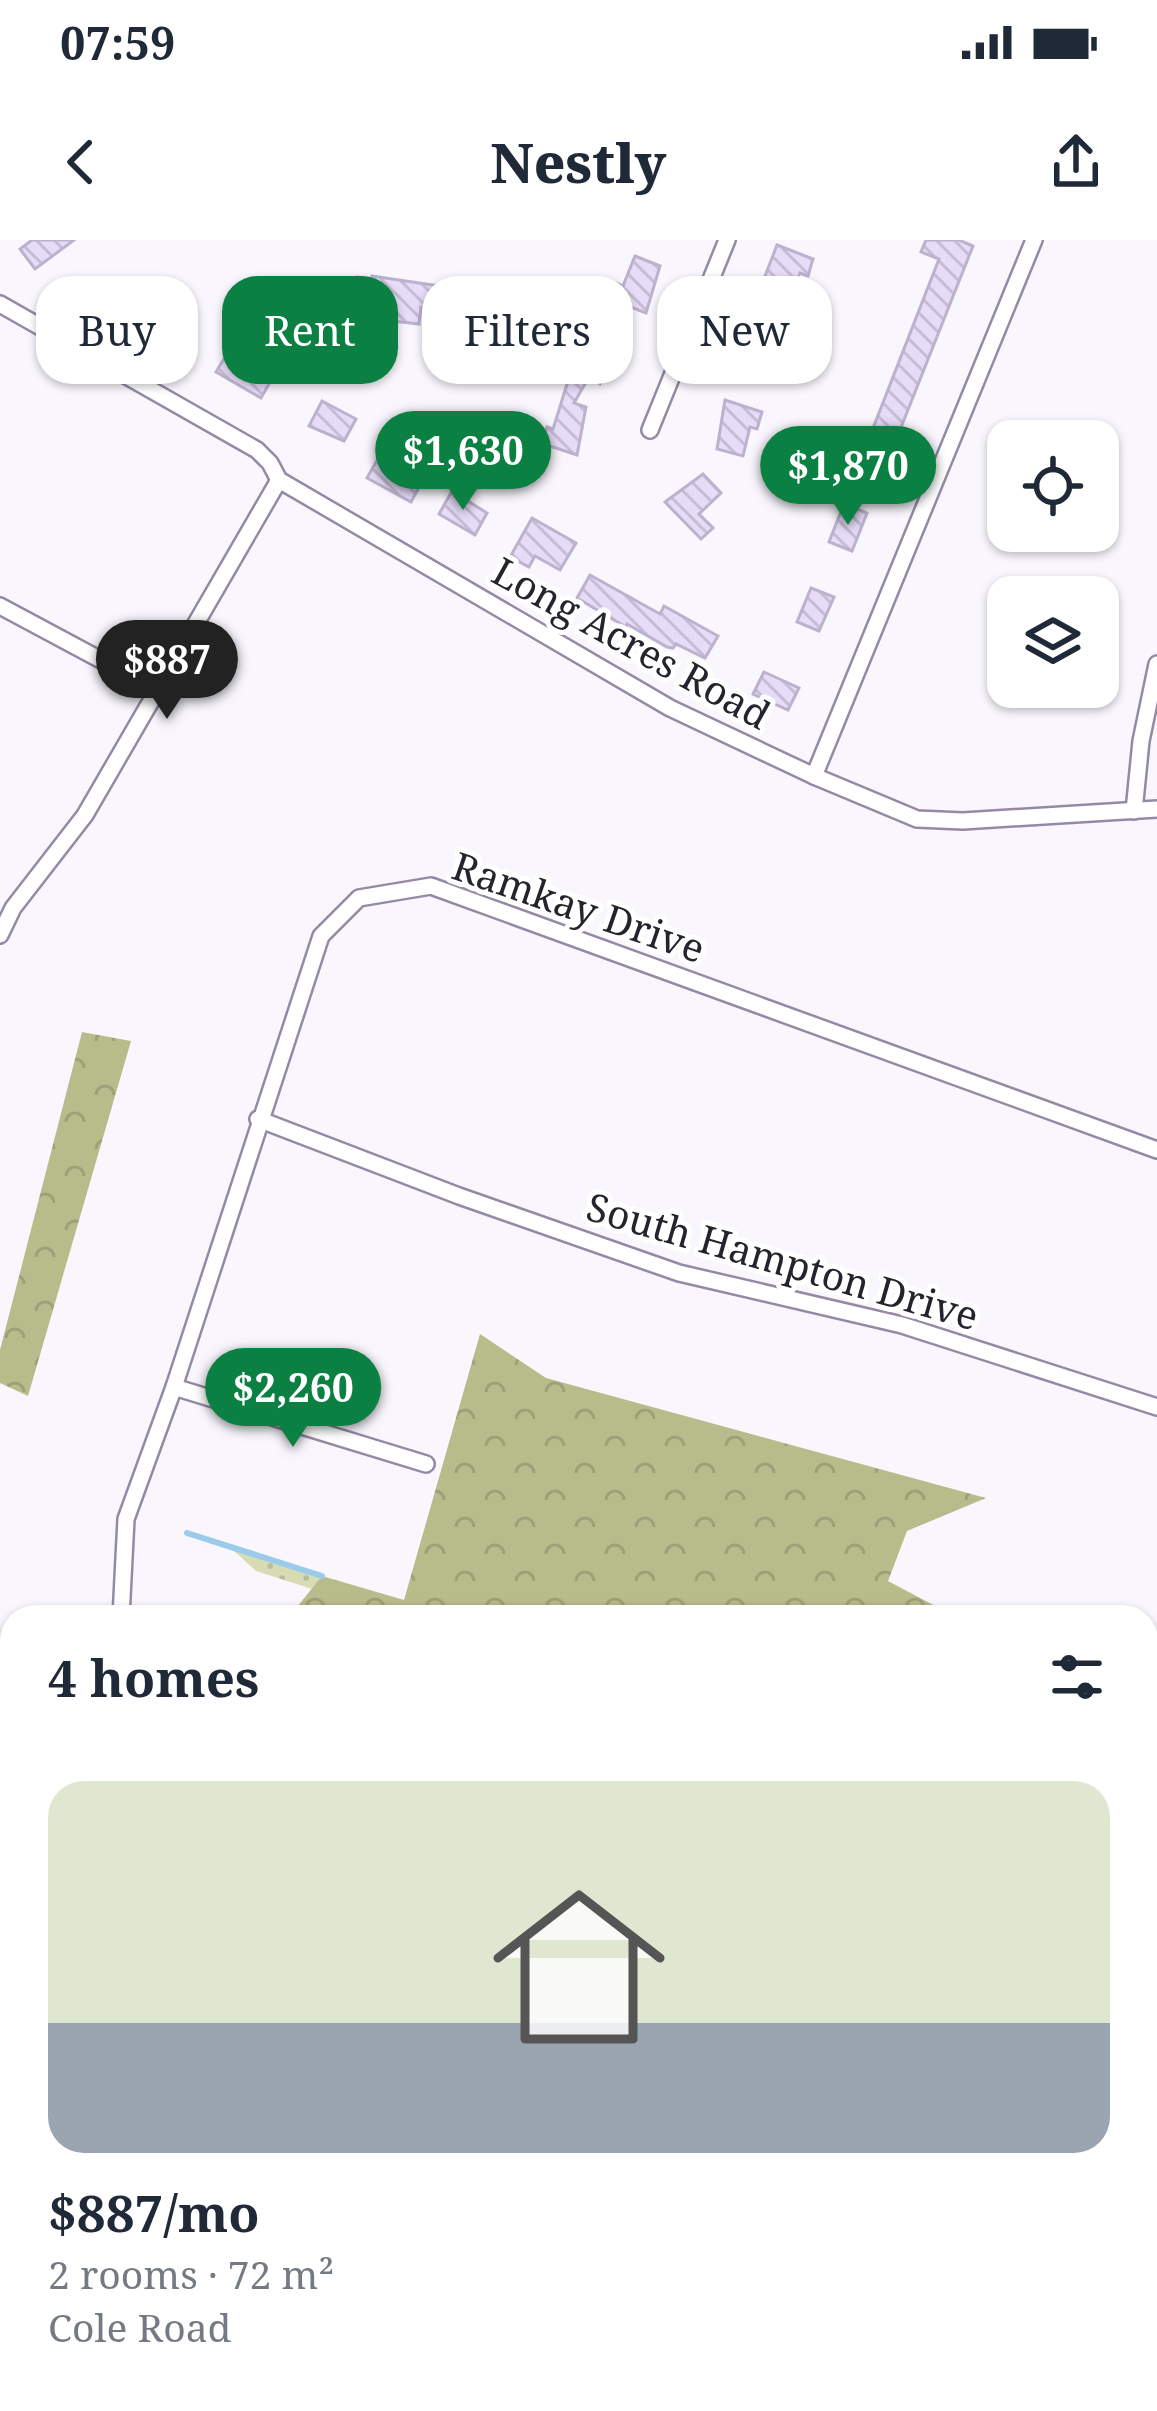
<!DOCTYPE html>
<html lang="en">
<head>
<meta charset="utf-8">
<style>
  body { margin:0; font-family:"Noto Serif",serif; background:#f6f6f7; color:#1f2937; height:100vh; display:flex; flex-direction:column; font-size:45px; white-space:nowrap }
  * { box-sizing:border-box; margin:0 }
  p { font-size:39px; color:#747a83 }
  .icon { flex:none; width:66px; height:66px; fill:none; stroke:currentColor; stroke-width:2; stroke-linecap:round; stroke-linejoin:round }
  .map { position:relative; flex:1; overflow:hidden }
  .side { position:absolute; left:0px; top:1365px; width:1158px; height:807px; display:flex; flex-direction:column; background:#fff; border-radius:36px 36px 0 0; box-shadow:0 3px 9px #0004 }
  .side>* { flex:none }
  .guide { position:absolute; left:36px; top:36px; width:1086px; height:108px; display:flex; gap:24px }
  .fabs { position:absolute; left:987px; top:180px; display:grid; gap:24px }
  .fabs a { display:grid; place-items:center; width:132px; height:132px; border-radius:24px; background:#fff; box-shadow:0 3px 9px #0004; font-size:60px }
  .price { position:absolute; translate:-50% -102px; padding:0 27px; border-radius:42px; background:#0b8043; color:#fff; font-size:39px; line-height:78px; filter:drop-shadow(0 3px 6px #0008) }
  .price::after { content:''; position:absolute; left:50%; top:72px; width:36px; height:27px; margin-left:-18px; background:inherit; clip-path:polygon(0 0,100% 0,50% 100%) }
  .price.on { background:#222; color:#fff }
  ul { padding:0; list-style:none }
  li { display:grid; align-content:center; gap:24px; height:636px; padding:0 48px }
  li+li { border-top:3px solid #e0e1e3 }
  li span { display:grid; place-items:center; height:372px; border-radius:36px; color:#555 }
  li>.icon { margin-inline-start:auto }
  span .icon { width:216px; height:216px; fill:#fffc; stroke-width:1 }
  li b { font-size:51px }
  h2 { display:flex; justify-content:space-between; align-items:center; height:144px; padding:0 48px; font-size:51px }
  .pill { padding:0 42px; border-radius:36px; background:#fff; box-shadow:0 3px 9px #0004; font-size:42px; line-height:108px }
  .pill.on { background:#0b8043; color:#fff }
  .status { display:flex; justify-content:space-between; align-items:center; height:84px; padding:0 60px; background:#fff; direction:ltr }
  .status svg { height:33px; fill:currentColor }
  header { display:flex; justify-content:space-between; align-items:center; height:156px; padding:0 48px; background:#fff; font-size:54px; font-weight:800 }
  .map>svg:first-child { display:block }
  .green { fill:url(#green-dots) }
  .forest { fill:url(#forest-crowns) }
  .wetland { fill:url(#wetland-marsh) }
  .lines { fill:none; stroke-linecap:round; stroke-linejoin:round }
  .stream { stroke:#9bcbea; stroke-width:6 }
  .building { fill:url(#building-back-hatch); stroke:#bdb2ce; stroke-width:3 }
  .service-casing { stroke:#958aa6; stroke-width:12 }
  .minor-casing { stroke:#958aa6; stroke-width:20 }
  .tertiary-casing { stroke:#958aa6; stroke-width:22 }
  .service { stroke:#fff; stroke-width:8 }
  .minor { stroke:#fff; stroke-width:15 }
  .tertiary { stroke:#fff; stroke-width:18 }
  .labels { text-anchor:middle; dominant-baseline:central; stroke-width:10; stroke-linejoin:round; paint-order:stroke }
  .street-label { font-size:39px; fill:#27232e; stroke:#fff }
</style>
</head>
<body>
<div class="status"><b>07:59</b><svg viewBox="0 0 49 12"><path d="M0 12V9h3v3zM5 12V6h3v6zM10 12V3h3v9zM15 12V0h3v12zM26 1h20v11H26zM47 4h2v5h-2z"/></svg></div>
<header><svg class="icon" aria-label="back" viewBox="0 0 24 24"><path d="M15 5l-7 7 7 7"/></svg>Nestly<svg class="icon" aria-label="share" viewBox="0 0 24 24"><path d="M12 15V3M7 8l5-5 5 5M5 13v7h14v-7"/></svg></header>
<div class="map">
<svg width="1157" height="2171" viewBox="0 0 1157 2171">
  <defs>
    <pattern id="green-dots" width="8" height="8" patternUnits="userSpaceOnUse" patternTransform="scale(3)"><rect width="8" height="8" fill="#d8dcb4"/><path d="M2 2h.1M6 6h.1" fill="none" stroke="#b9bc9b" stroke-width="1.8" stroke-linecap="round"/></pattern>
    <pattern id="forest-crowns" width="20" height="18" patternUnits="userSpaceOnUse" patternTransform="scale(3)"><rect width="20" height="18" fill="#b8bb8a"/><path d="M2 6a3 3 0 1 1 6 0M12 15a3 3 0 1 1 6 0" fill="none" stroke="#9ea077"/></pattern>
    <pattern id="wetland-marsh" width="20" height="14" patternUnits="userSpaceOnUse" patternTransform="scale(3)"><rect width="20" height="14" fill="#d8dcb4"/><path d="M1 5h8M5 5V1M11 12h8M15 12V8" fill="none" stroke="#b9bc9b"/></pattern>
    <pattern id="building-back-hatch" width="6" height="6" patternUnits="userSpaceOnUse" patternTransform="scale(3)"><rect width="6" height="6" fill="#e7dcf8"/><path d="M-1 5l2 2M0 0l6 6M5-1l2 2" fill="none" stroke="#c6bcd5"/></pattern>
  </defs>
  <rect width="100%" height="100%" fill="#f9f7fd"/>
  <path class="green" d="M231,1308L322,1336L312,1349L256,1331Z"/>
  <g class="forest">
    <path d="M82,792L131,801L28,1156L0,1143V1110Z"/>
    <path d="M480,1094L546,1138L986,1258L907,1291L888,1341L956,1377H289L322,1336L404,1360Z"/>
    <path d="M1146,1702L1157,1704V2171H746V2160H1146Z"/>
    <path d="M0,1801L12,1804V1936L0,1937Z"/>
  </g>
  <path class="wetland" d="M12,1936V2008L0,2052V1937Z"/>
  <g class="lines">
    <path class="stream" d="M187,1293L322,1336"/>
  </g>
  <g class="building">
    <path d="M32,0H74L35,29L20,9Z"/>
    <path d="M926,0H959L973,6L894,205L870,196L939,19L921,12Z"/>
    <path d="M777,5L813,19L808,36L800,33L789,60L760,49Z"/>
    <path d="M635,16L660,26L646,73L610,59L616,43L623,46Z"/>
    <path d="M372,36L440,46L438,69L421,67L419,84L367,78L369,60L359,59L355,52L357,37L371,39Z"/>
    <path d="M134,50L167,63L152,93L120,78Z"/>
    <path d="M753,75L777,85L763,120L769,122L763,138L728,124Z"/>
    <path d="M593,86L628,105L619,120L615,117L600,144L589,137L574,163L586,167L577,215L541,203L547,187L553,189L568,141L562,138Z"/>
    <path d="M228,112L251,125L256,117L268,124L263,132L273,137L261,158L216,132Z"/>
    <path d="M725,160L762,172L757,189L750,187L743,216L717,209Z"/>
    <path d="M322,161L356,179L344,201L309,186Z"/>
    <path d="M402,204L420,214L410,233L423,240L411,262L367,238L380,215L392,221Z"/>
    <path d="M703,234L721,253L699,274L713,288L701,299L665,262Z"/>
    <path d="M452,251L487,273L475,295L439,274Z"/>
    <path d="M844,264L867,273L852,311L829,302Z"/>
    <path d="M532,278L576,303L560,330L535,316L529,327L510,317Z"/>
    <path d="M590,335L660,374L664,366L718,396L705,418L676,404L673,408L667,407L627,384L626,387L577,358Z"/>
    <path d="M811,348L834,357L819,391L797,382Z"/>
    <path d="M764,432L799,448L788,470L753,454Z"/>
  </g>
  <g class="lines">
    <g class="service-casing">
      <g id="service">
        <path d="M0,2106L12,2062"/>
        <path d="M705,2160L708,2171"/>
        <path d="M130,2171L132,2160"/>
        <path d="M318,2171L320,2160"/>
      </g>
    </g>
    <g class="minor-casing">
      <g id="minor">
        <path d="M0,64L257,210L270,223L279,240L670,468L814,536L917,579L963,581L1157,569"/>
        <path d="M650,190L727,0"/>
        <path d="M0,366L157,450"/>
        <path d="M814,536L1034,0"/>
        <path d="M1134,571L1141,501L1157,424"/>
        <path d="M0,695L13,668L85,575L279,240"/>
        <path d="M258,879L459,956L679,1033L902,1085L1157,1167"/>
        <path d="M174,1147L426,1224"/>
        <path d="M121,1377L126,1279L174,1147L321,696L359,658L431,646L1157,910"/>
      </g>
    </g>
    <g class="tertiary-casing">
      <g id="tertiary">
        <path d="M1146,1657L1157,1659"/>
        <path d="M0,1691L12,1694"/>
      </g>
    </g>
    <use href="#service" class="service"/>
    <use href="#minor" class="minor"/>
    <use href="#tertiary" class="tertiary"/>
  </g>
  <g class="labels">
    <g class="street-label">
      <text transform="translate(632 402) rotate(29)">Long Acres Road</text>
      <text transform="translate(579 666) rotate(19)">Ramkay Drive</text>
      <text transform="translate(783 1020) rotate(16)">South Hampton Drive</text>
    </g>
  </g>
</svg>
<div class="fabs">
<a><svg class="icon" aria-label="locate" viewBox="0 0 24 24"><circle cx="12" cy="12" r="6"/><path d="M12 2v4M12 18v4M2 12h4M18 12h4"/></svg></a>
<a><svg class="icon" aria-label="layers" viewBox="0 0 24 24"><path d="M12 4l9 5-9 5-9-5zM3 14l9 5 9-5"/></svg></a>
</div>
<b class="price" style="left:463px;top:273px">$1,630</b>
<b class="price" style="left:848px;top:288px">$1,870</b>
<b class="price on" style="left:167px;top:482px">$887</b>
<b class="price" style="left:293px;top:1210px">$2,260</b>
<div class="guide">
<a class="pill">Buy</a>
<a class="pill on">Rent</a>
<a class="pill">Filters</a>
<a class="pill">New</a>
</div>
<section class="side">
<h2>4 homes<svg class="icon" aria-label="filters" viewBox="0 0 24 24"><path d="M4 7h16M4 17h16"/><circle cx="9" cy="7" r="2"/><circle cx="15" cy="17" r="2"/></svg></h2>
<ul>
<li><span style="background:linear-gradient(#dfe7d0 65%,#9aa5b1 0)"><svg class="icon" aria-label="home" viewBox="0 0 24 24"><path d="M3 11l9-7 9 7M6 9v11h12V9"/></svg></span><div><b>$887/mo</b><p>2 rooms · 72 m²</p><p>Cole Road</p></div></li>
</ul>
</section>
</div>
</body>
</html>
